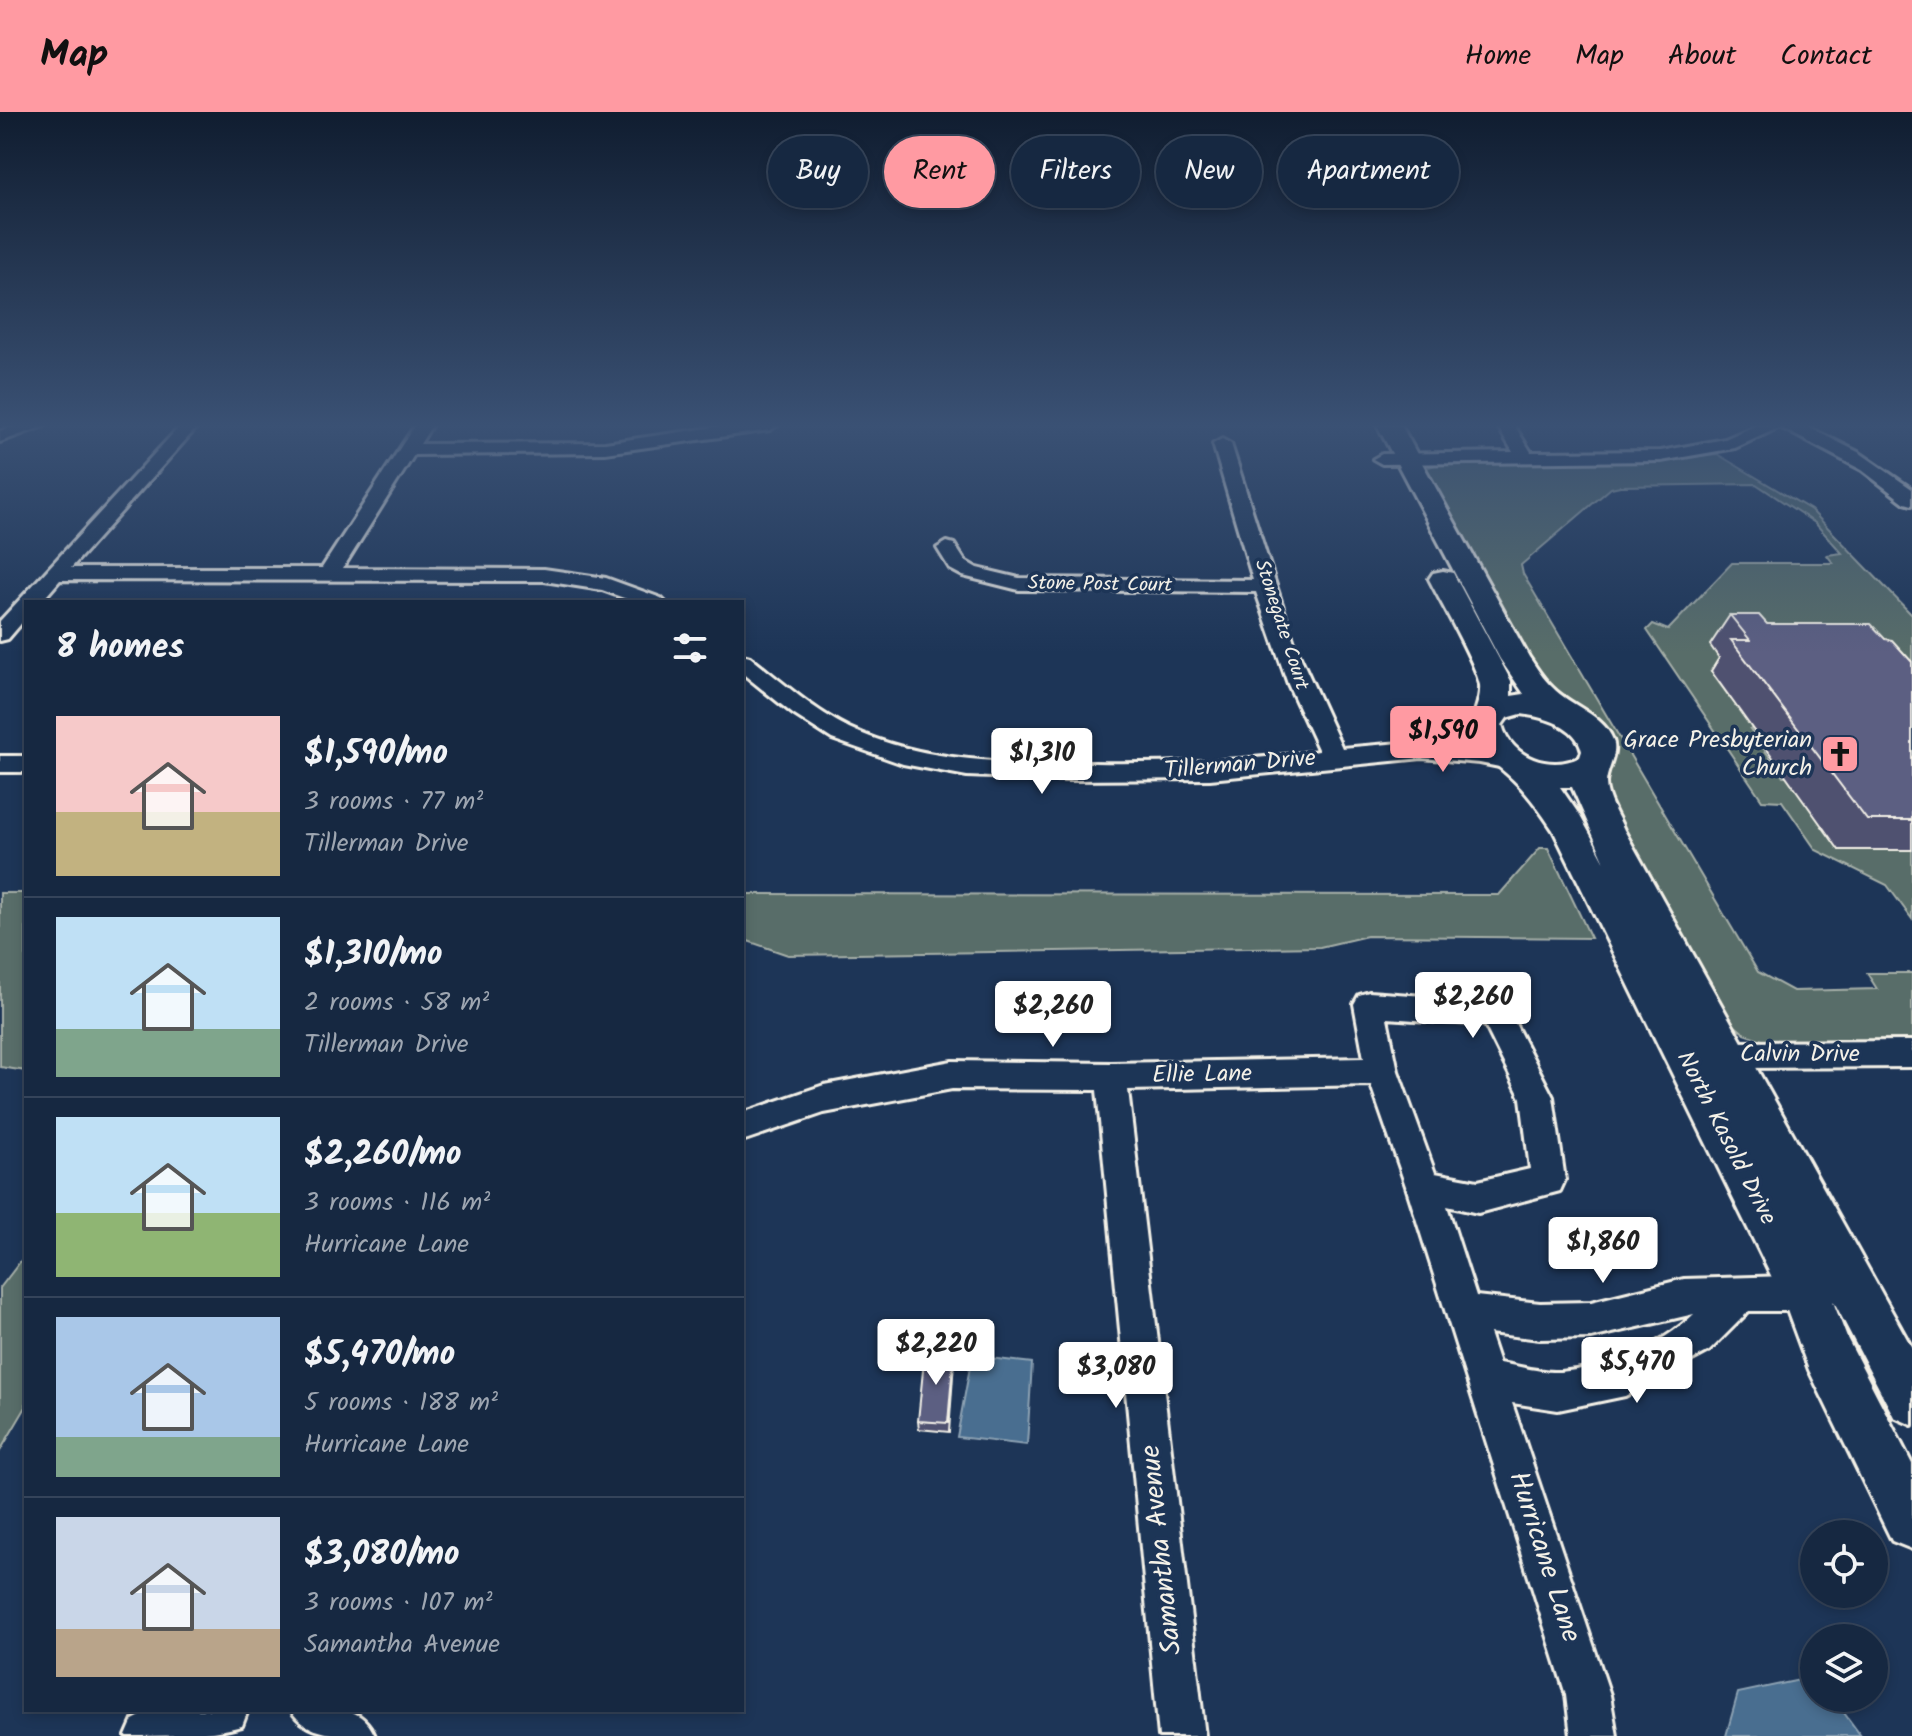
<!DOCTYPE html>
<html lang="en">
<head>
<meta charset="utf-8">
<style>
  body { margin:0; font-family:Kalam,sans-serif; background:#1f3048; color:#f1f3f6; height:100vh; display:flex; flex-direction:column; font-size:30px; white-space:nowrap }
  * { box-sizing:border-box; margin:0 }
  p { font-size:26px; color:#9ea6b1 }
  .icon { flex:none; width:44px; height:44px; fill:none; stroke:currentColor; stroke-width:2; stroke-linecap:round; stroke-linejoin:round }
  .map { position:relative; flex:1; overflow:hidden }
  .panel { position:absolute; left:24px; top:488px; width:720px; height:1112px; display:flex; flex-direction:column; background:#162841; border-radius:0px; box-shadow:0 4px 12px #0003,0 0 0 2px #35445a }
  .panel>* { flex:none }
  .hud { position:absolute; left:768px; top:24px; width:760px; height:72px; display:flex; gap:16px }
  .buttons { position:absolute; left:1800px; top:1408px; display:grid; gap:16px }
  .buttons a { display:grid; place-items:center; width:88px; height:88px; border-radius:50%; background:#162841; box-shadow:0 4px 12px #0003,0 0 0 2px #35445a; font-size:40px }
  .price { position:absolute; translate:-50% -68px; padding:0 18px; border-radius:8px; background:#fff; color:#222; font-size:26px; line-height:52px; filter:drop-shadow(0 2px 4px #0008) }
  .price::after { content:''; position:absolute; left:50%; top:48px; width:24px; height:18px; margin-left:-12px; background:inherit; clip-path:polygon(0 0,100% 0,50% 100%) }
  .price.current { background:#ff9aa2; color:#111 }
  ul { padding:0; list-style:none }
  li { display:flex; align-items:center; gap:24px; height:200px; padding:0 32px }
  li+li { border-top:2px solid #35445a }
  li span { display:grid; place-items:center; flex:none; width:224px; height:160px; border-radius:0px; color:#555 }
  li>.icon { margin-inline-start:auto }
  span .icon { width:96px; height:96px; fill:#fffc; stroke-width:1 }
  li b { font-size:34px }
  h2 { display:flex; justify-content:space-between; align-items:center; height:96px; padding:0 32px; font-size:34px }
  .chip { padding:0 28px; border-radius:36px; background:#162841; box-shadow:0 4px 12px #0003,0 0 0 2px #35445a; font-size:28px; line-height:72px }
  .chip.current { background:#ff9aa2; color:#111 }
  header { display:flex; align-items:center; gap:48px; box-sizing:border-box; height:112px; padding:0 40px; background:#ff9aa2; color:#111 }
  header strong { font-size:38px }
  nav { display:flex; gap:44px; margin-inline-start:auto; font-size:28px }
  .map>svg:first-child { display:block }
  .green { fill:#586d69; stroke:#a6afa8; stroke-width:2 }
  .water { fill:#486e90; stroke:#8da2b3; stroke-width:2 }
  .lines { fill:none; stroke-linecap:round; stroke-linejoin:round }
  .street-casing { stroke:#f4f1e8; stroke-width:6 }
  .secondary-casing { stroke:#f4f1e8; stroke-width:6 }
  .street { fill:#1d3557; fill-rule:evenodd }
  .secondary { fill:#1d3557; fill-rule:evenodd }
  .wall { fill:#4f5170; stroke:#f4f1e8; stroke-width:2 }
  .building { fill:#5c5e82; stroke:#f4f1e8; stroke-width:2 }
  .labels { text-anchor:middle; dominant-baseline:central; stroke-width:7; stroke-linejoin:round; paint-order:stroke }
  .far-street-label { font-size:20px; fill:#f4f1e8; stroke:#1d3557 }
  .poi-label { font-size:24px; fill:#f4f1e8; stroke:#1d3557; text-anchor:end }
  .street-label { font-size:24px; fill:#f4f1e8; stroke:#1d3557 }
  .near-street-label { font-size:28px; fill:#f4f1e8; stroke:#1d3557 }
</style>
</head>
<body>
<header>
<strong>Map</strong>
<nav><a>Home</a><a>Map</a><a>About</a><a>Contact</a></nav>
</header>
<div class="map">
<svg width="1912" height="1624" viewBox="0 0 1912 1624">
  <rect width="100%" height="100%" fill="#1d3557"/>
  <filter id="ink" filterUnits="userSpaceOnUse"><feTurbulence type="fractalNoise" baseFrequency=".0125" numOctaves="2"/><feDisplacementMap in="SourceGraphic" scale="16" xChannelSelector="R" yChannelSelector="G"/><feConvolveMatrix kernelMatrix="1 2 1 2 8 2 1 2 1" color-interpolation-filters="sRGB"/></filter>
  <g filter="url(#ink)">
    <g class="green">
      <path d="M1717,342L1811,398L1912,503V620L1729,559L1711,560L1731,587H1749L1770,616L1750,617L1783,664H1815L1839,738H1912V807L1887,773L1816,738L1782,689L1762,688L1647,518L1653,512L1668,518L1732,451H1833L1827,443L1842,441L1815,411L1756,372L1620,374L1611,376L1521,453L1523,462L1758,860L1793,879L1877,877L1867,861H1912V927L1768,930L1745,922L1728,908L1600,679L1606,656L1549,584L1426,356L1441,351L1650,350Z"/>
      <path d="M1540,736H1548L1591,826L1367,824L1320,835L788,843L742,827V782L1499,783Z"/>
      <path d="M0,781H26V959L0,955Z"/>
      <path d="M26,1142V1295L0,1339V1176Z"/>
    </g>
    <g class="water">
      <path d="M972,1244L1032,1251L1027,1333L957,1325Z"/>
      <path d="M1814,1565V1586H1833L1861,1624H1726L1738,1581Z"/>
    </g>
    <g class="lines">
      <g class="street-casing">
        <g id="street">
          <path d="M19,313H47L0,330V319Z"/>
          <path d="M181,313H199L71,456H322L415,313H432L420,332L605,331L729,313H778L770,318L605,341L414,343L343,456L544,457L606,466L661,486L665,490H635L602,478L544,469L60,468L41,490H26V506L8,527L0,529V509Z"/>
          <path d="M1497,313H1514L1531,340L1661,339L1725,327L1757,313H1804L1860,341L1912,377V393L1905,391L1862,358L1780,315L1735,336L1661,349L1382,352L1373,347L1382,342L1513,340Z"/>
          <path d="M1222,327L1231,332L1295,533L1342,636L1412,630L1410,626L1413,620L1453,612L1488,599L1496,602L1500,607C1489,622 1459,627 1441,630L1480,634L1518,643L1521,649L1518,655L1509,657L1480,651L1422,646L1210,667L1066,668L967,664L903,652L832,627L793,602L742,561V543L750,545C782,570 813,598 849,616C926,652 1012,651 1094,651C1170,652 1244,649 1319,639L1288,572L1256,480L1019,478L963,464L950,457L937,436L947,430L954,432L965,449L977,456L1019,466L1253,468L1213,332Z"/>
          <rect x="0" y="644" width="26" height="16"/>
          <path d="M1369,880L1494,889L1505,892L1553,985L1565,1068L1560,1079L1478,1101L1447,1094L1476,1184L1540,1191L1591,1190L1684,1167L1819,1163L1832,1168L1837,1181L1832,1194L1819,1199H1749L1709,1239L1625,1284L1558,1298L1512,1291L1610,1583L1617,1624H1571L1566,1583L1406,1074L1371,973L1128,978L1205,1624H1159L1097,978L952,977L824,1001L742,1029V1001L824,973L952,949L1111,951L1364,946L1354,892L1359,883ZM1387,906L1485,913L1521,986L1530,1057L1478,1069L1435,1061L1398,959ZM1694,1202C1661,1235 1606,1256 1560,1260C1541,1261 1518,1254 1499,1251L1489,1221L1540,1227L1591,1226Z"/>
          <path d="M1912,929V955L1732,956L1716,963L1705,959L1701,950L1705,941L1727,930Z"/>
          <path d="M152,1598H248L242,1614C206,1624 164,1624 126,1624L133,1608Z"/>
          <path d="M291,1598C325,1598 359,1587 375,1624C340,1624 306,1624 291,1598Z"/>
        </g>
      </g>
      <g class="secondary-casing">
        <path id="secondary" d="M1377,313H1401L1529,545C1536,555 1543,567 1552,575C1570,594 1603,602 1613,628C1618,643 1607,656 1606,671C1606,686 1618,704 1624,718L1912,1236V1313L1894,1305L1830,1182L1847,1226L1912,1352V1437L1892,1429L1809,1258L1784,1190L1553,718C1539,697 1525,677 1506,661C1495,651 1483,645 1475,631C1464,611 1482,595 1480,573C1477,553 1440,489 1429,467L1433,461L1443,459L1453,461L1511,569V584L1524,582L1500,547ZM1521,602C1544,605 1577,613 1582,639L1580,645C1551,660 1511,646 1502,613L1507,606ZM1560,675H1572L1605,750L1580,704Z"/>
      </g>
      <use href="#street" class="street"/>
      <use href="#secondary" class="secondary"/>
    </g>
    <g class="wall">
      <path d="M1730,503L1767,512L1885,527L1912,550V738H1839L1711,559L1719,546L1710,533Z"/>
      <path d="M954,1250L949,1320L919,1317L918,1309Z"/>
    </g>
    <g class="building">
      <path d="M1730,503H1759L1767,512H1871L1885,527L1892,528L1912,550V708H1867L1731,528H1750Z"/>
      <path d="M925,1238L954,1240L948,1311L918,1309Z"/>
    </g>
  </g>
  <linearGradient id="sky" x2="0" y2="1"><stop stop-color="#101d30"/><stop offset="0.58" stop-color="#3a5174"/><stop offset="1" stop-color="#3a5174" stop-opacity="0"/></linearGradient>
  <rect width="1912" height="541" fill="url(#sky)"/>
  <defs>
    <g id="church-square" transform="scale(2)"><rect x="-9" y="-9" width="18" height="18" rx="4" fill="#ff9aa2" stroke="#1d3557"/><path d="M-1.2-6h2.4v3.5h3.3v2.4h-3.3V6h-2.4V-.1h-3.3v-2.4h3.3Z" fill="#111"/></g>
  </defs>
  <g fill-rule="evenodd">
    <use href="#church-square" x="1840" y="642"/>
  </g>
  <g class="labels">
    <g class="far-street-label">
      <text transform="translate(1100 473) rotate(1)">Stone Post Court</text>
      <text transform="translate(1281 513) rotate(72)">Stonegate Court</text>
    </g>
    <g class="poi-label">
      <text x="1812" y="628">Grace Presbyterian<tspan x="1812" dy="28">Church</tspan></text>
    </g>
    <g class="street-label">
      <text transform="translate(1240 653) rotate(-5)">Tillerman Drive</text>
      <text x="1800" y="942">Calvin Drive</text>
      <text transform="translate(1202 963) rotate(-1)">Ellie Lane</text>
      <text transform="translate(1726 1026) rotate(63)">North Kasold Drive</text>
    </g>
    <g class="near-street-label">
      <text transform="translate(1162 1438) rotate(-96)">Samantha Avenue</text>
      <text transform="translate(1544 1445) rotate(72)">Hurricane Lane</text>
    </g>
  </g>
</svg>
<div class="buttons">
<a><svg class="icon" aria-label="locate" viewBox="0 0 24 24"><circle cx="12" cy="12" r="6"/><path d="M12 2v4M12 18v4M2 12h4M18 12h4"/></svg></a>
<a><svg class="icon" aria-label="layers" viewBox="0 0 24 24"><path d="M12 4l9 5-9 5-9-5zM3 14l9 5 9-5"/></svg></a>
</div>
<b class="price current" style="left:1443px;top:662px">$1,590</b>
<b class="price" style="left:1042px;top:684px">$1,310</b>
<b class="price" style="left:1473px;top:928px">$2,260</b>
<b class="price" style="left:1053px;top:937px">$2,260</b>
<b class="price" style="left:1603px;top:1173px">$1,860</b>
<b class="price" style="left:936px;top:1275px">$2,220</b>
<b class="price" style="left:1637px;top:1293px">$5,470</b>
<b class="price" style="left:1116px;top:1298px">$3,080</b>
<div class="hud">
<a class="chip">Buy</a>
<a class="chip current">Rent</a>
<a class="chip">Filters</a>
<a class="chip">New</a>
<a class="chip">Apartment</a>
</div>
<section class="panel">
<h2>8 homes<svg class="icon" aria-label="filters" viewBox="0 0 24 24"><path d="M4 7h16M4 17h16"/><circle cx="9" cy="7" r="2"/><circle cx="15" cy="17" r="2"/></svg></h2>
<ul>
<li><span style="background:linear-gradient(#f6c9c9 60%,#c2b280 0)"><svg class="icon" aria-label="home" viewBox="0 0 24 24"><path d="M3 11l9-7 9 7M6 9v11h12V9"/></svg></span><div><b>$1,590/mo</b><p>3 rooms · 77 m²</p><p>Tillerman Drive</p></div></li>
<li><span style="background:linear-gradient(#bfe0f5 70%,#7fa58c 0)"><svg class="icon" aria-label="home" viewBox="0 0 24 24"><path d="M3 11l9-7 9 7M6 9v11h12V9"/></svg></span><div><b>$1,310/mo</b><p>2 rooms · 58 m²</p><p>Tillerman Drive</p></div></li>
<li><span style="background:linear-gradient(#bfe0f5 60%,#8fb573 0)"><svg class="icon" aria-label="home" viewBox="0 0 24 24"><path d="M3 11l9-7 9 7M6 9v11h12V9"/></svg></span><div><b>$2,260/mo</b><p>3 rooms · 116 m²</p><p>Hurricane Lane</p></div></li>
<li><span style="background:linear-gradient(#a9c7e8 75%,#7fa58c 0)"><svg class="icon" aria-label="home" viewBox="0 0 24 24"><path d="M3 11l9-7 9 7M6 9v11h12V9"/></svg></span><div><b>$5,470/mo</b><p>5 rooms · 188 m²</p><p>Hurricane Lane</p></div></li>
<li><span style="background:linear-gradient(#c9d6e8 70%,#b9a48a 0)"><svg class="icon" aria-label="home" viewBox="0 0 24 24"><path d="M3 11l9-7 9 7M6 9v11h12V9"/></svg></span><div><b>$3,080/mo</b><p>3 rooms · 107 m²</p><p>Samantha Avenue</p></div></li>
</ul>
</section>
</div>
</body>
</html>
